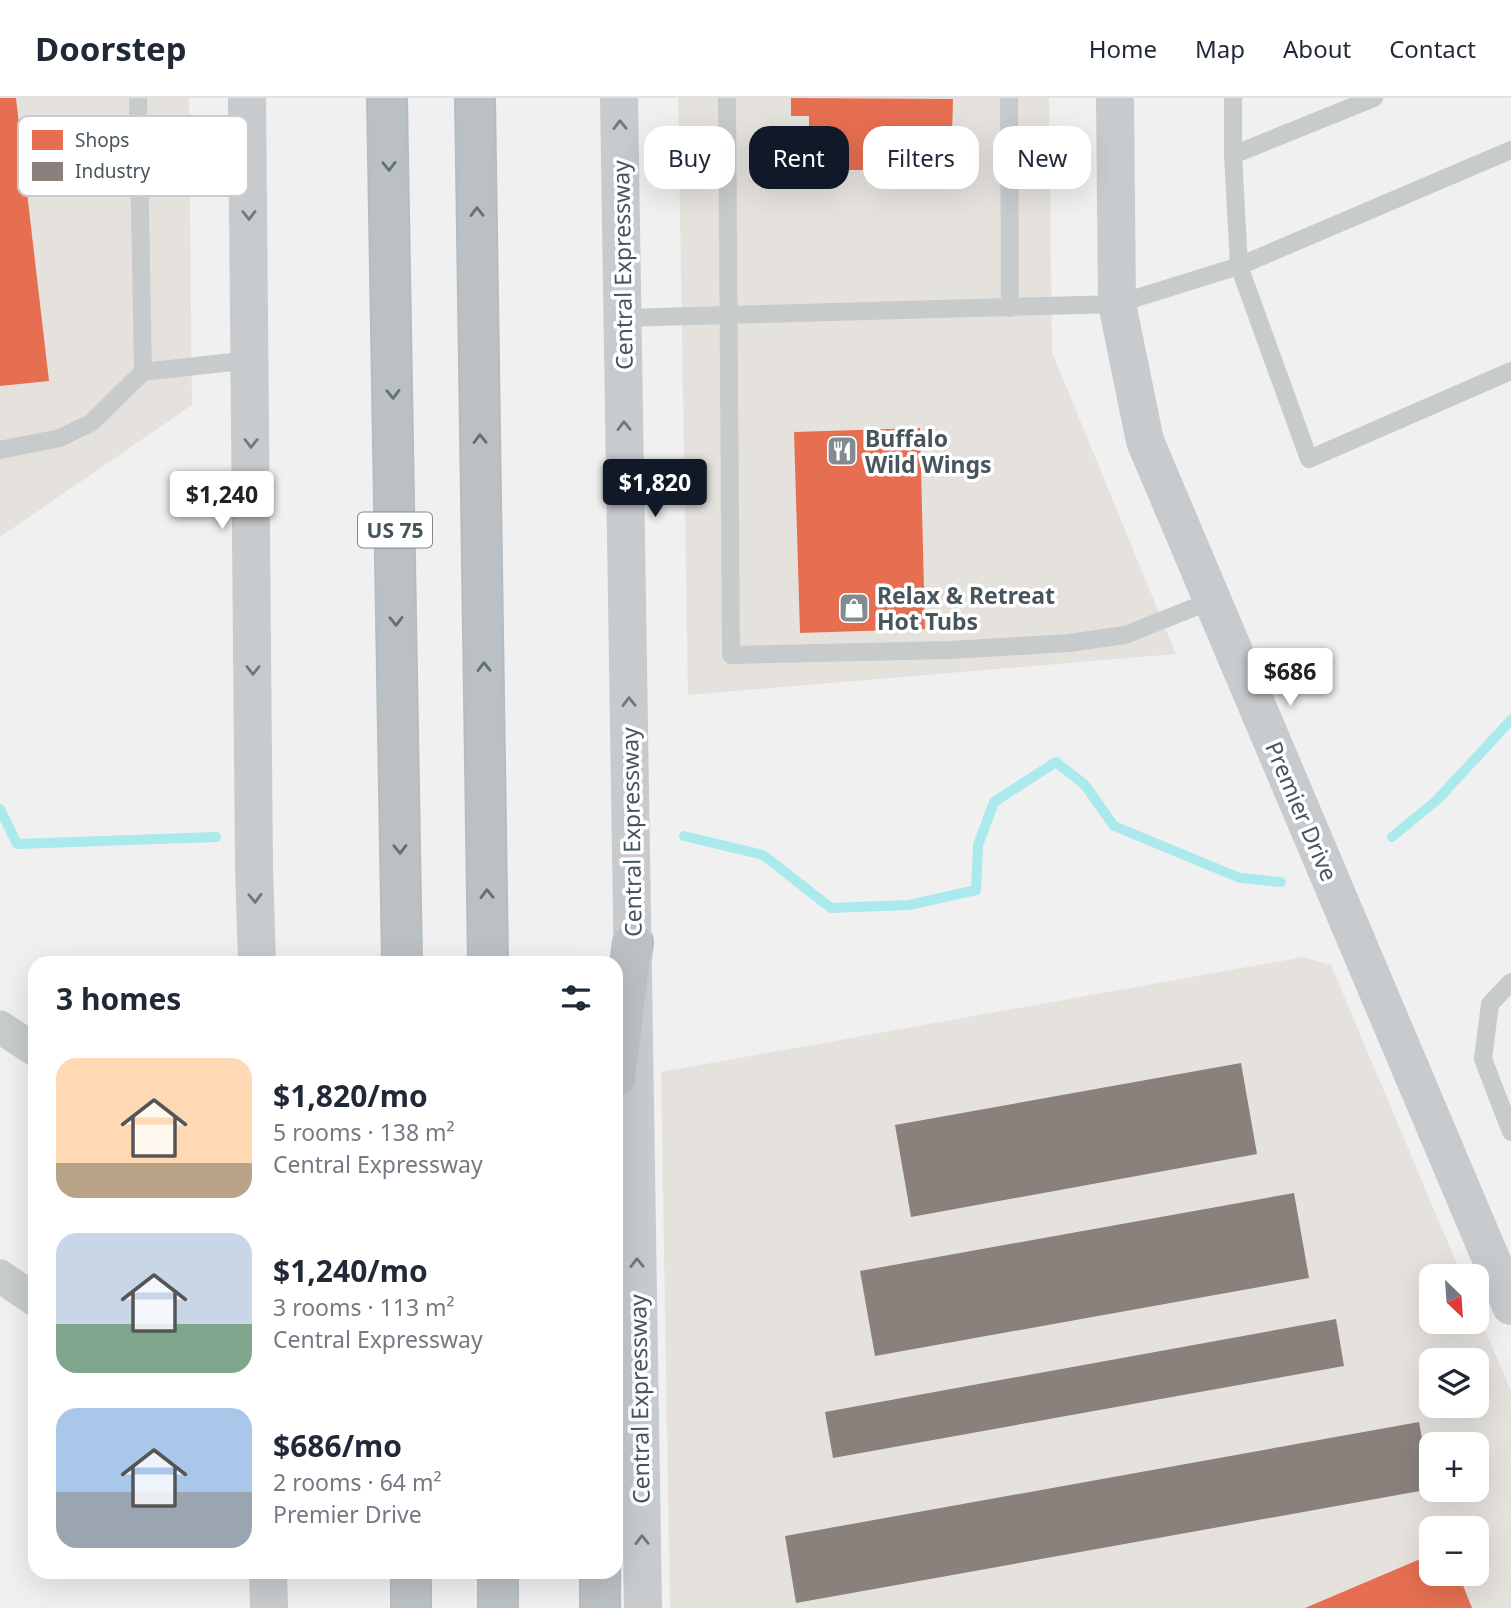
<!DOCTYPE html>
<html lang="en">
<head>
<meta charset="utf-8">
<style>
  body { margin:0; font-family:"Noto Sans",sans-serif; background:#f2f2f3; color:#1f2937; height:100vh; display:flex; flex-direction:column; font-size:26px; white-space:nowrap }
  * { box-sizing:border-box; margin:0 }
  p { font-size:23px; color:#747a83 }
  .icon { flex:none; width:38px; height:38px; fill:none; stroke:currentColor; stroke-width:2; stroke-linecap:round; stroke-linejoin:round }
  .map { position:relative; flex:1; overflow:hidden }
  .sheet { position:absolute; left:28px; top:858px; width:595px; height:623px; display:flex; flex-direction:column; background:#fff; border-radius:21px; box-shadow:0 7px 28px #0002 }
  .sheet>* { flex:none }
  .banner { position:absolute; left:644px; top:28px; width:665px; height:63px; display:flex; gap:14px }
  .needle { width:46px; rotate:155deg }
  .fabs { position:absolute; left:1419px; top:1166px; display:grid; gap:14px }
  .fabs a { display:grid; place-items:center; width:70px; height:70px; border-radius:14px; background:#fff; box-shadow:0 7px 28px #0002; font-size:35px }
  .price { position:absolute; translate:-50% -60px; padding:0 16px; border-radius:7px; background:#fff; color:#222; font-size:23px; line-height:46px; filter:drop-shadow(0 2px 4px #0008) }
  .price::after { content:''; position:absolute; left:50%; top:42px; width:21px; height:16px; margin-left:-10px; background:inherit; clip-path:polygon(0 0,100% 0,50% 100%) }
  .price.on { background:#111827; color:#fff }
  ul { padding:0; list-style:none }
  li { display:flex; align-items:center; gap:21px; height:175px; padding:0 28px }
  li span { display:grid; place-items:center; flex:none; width:196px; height:140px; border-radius:21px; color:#555 }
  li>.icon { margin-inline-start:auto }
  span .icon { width:84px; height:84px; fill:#fffc; stroke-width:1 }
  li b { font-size:30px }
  h2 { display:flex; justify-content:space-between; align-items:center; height:84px; padding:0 28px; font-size:30px }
  .pill { padding:0 24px; border-radius:21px; background:#fff; box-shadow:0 7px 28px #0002; font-size:24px; line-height:63px }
  .pill.on { background:#111827; color:#fff }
  header { display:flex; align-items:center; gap:42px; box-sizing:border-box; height:98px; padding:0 35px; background:#fff; border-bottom:2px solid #e0e1e3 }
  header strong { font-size:33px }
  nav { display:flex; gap:38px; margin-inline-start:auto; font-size:24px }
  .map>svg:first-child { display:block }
  .commercial { fill:#e5e2de; fill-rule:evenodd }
  .shops { fill:#e76f51 }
  .industry { fill:#8a817c }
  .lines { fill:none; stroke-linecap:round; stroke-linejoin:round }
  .stream { stroke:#aaeaec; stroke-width:10 }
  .highway-casing { stroke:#b6bcbf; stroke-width:42 }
  .lane { stroke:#c8cbcc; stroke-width:18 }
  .street { stroke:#c8cbcc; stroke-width:33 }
  .secondary { stroke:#c8cbce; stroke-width:38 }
  .highway { stroke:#bbc0c4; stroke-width:38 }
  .oneway { stroke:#6e797f }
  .oneway2 { stroke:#647077 }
  .labels { text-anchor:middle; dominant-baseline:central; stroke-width:7; stroke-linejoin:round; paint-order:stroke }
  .shield { fill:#fff; stroke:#7e898e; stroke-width:2 }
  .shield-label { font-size:21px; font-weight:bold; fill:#47565d }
  .street-label { font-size:23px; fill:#47565d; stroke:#fff }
  .poi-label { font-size:23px; font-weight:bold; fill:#47565d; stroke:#fff; text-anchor:start }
  .key { fill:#fff; stroke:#c8ccce; stroke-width:2 }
  .key-label { font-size:19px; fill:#47565d }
</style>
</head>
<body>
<header>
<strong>Doorstep</strong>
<nav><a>Home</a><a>Map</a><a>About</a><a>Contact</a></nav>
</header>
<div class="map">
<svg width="1511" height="1510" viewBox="0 0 1511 1510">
  <rect width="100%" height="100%" fill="#f1f0f0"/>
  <g class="commercial">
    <path d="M0,0H189L192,307L0,439Z"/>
    <path d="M678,0H1049L1052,254L1176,556L688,597Z"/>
    <path d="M1303,859L1331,867L1462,1178H1432V1223H1477V1213L1511,1293V1510H670L661,974ZM1432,1262H1477V1307H1432ZM1432,1346H1477V1391H1432ZM1432,1430H1477V1475H1432Z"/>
  </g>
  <g class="shops">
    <path d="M0,0H16L49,283L0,288Z"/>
    <path d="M791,0L953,1L952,37H923V48L910,49V72H809V18H791Z"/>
    <path d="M920,330L925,531L800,535L794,334Z"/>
    <path d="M1432,1456V1475H1458L1472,1510H1305Z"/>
  </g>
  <g class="industry">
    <path d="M1241,965L1257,1056L911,1119L895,1027Z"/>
    <path d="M1294,1095L1309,1180L875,1258L860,1173Z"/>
    <path d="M1336,1221L1344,1268L833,1360L825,1314Z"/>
    <path d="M1419,1324L1431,1391L796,1505L785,1438Z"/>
  </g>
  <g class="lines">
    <g class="stream">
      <path d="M0,711L17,746L216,739"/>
      <path d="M684,738L763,757L831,810L909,807L976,792L978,747L994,704L1056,664L1085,687L1114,728L1240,780L1281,784"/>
      <path d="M1392,739L1437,702L1511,622"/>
    </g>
    <g class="highway-casing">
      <g id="highway">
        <path d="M387,0L402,864"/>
        <path d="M475,0L488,864"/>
        <path d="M616,980L633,844"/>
        <path d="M411,1474V1510"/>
        <path d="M498,1474V1510"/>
        <path d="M600,1510V1474"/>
      </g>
    </g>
    <g class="lane">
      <path d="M138,0L143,274"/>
      <path d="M727,0L731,557L950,552L1069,545L1125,537L1213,502"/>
      <path d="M1009,0L1010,210"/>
      <path d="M1233,0V57L1239,168L1309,361L1511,273"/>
      <path d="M1233,57L1374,0"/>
      <path d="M623,220L1117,206L1239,168L1511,52"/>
      <path d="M0,352L60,340L91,325L143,274L250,262"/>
      <path d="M1511,884L1490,906L1483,961L1511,1034"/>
    </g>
    <g class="street">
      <path d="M0,929L35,952"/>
      <path d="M0,1178L35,1202"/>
    </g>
    <g class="secondary">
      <path d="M247,0L254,767L257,864"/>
      <path d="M619,0L643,1510"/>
      <path d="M1115,0L1117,206L1145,343L1511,1208"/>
      <path d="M268,1474L269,1510"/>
    </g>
    <use href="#highway" class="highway"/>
  </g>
  <defs><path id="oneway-chevron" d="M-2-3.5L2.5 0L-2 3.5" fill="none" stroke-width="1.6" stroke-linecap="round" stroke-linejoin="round" transform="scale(1.75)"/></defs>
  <g class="oneway">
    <use href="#oneway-chevron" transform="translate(620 27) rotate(-91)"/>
    <use href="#oneway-chevron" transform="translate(249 117) rotate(89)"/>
    <use href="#oneway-chevron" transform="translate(624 328) rotate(-91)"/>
    <use href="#oneway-chevron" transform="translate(251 345) rotate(90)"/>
    <use href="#oneway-chevron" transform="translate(253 572) rotate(90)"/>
    <use href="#oneway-chevron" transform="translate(629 604) rotate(-91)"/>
    <use href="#oneway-chevron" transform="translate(255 800) rotate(89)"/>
    <use href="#oneway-chevron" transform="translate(637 1165) rotate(-91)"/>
    <use href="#oneway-chevron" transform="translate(642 1442) rotate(-91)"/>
  </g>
  <g class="oneway2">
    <use href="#oneway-chevron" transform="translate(389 68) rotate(89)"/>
    <use href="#oneway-chevron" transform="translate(477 114) rotate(-91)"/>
    <use href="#oneway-chevron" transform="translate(393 296) rotate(89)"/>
    <use href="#oneway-chevron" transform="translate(480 341) rotate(-91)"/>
    <use href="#oneway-chevron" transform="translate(396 523) rotate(89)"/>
    <use href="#oneway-chevron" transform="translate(484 569) rotate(-91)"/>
    <use href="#oneway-chevron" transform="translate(400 751) rotate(89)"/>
    <use href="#oneway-chevron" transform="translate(487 796) rotate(-91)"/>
  </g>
  <defs>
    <g id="restaurant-square" transform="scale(1.575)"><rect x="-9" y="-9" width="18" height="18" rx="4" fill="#828c90" stroke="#fff"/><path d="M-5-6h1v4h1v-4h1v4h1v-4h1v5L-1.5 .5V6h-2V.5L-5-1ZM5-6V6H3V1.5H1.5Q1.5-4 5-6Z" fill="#fff"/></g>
    <g id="shop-square" transform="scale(1.575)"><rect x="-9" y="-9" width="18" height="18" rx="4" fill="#828c90" stroke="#fff"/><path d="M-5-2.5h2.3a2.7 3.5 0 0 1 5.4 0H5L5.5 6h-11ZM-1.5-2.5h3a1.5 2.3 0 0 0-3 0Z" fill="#fff"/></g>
  </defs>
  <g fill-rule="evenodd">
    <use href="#restaurant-square" x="842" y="353"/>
    <use href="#shop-square" x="854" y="510"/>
  </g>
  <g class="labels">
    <rect class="shield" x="358" y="414.5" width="74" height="35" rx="5"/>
    <g class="shield-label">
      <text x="395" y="432">US 75</text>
    </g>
    <g class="street-label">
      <text transform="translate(622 167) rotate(-91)">Central Expressway</text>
      <text transform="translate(1302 713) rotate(67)">Premier Drive</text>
      <text transform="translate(631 734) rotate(-91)">Central Expressway</text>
      <text transform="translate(639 1301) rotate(-91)">Central Expressway</text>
    </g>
    <g class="poi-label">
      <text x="865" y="340">Buffalo<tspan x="865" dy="26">Wild Wings</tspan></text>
      <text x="877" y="497">Relax &amp; Retreat<tspan x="877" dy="26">Hot Tubs</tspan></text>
    </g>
  </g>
  <rect x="18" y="18" width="230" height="80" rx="10" class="key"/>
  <rect x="32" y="32" width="31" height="20" fill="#e76f51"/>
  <rect x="32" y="64" width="31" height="19" fill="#8a817c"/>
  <g class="key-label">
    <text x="75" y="49">Shops</text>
    <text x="75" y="80">Industry</text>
  </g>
</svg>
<div class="fabs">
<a><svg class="needle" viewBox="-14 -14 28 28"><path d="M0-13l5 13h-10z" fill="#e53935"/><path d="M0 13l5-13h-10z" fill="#747a83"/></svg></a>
<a><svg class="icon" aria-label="layers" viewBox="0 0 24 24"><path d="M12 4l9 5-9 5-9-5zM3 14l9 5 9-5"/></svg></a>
<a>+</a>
<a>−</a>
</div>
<b class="price on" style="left:655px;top:421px">$1,820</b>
<b class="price" style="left:222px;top:433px">$1,240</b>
<b class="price" style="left:1290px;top:610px">$686</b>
<div class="banner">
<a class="pill">Buy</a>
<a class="pill on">Rent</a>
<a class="pill">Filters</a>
<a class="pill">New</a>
</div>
<section class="sheet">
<h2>3 homes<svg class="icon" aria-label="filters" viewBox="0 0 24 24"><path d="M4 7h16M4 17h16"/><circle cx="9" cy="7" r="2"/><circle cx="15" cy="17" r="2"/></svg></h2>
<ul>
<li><span style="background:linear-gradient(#ffd9b3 75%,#b9a48a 0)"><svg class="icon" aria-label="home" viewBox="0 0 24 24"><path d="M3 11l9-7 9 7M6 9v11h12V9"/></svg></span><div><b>$1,820/mo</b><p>5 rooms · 138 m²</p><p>Central Expressway</p></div></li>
<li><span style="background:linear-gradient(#c9d6e8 65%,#7fa58c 0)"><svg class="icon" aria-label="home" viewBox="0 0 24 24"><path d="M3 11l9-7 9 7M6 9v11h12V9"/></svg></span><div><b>$1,240/mo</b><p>3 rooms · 113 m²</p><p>Central Expressway</p></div></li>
<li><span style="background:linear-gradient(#a9c7e8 60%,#9aa5b1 0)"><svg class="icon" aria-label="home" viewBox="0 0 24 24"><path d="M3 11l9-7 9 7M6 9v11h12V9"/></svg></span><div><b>$686/mo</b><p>2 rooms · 64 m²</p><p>Premier Drive</p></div></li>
</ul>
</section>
</div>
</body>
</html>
